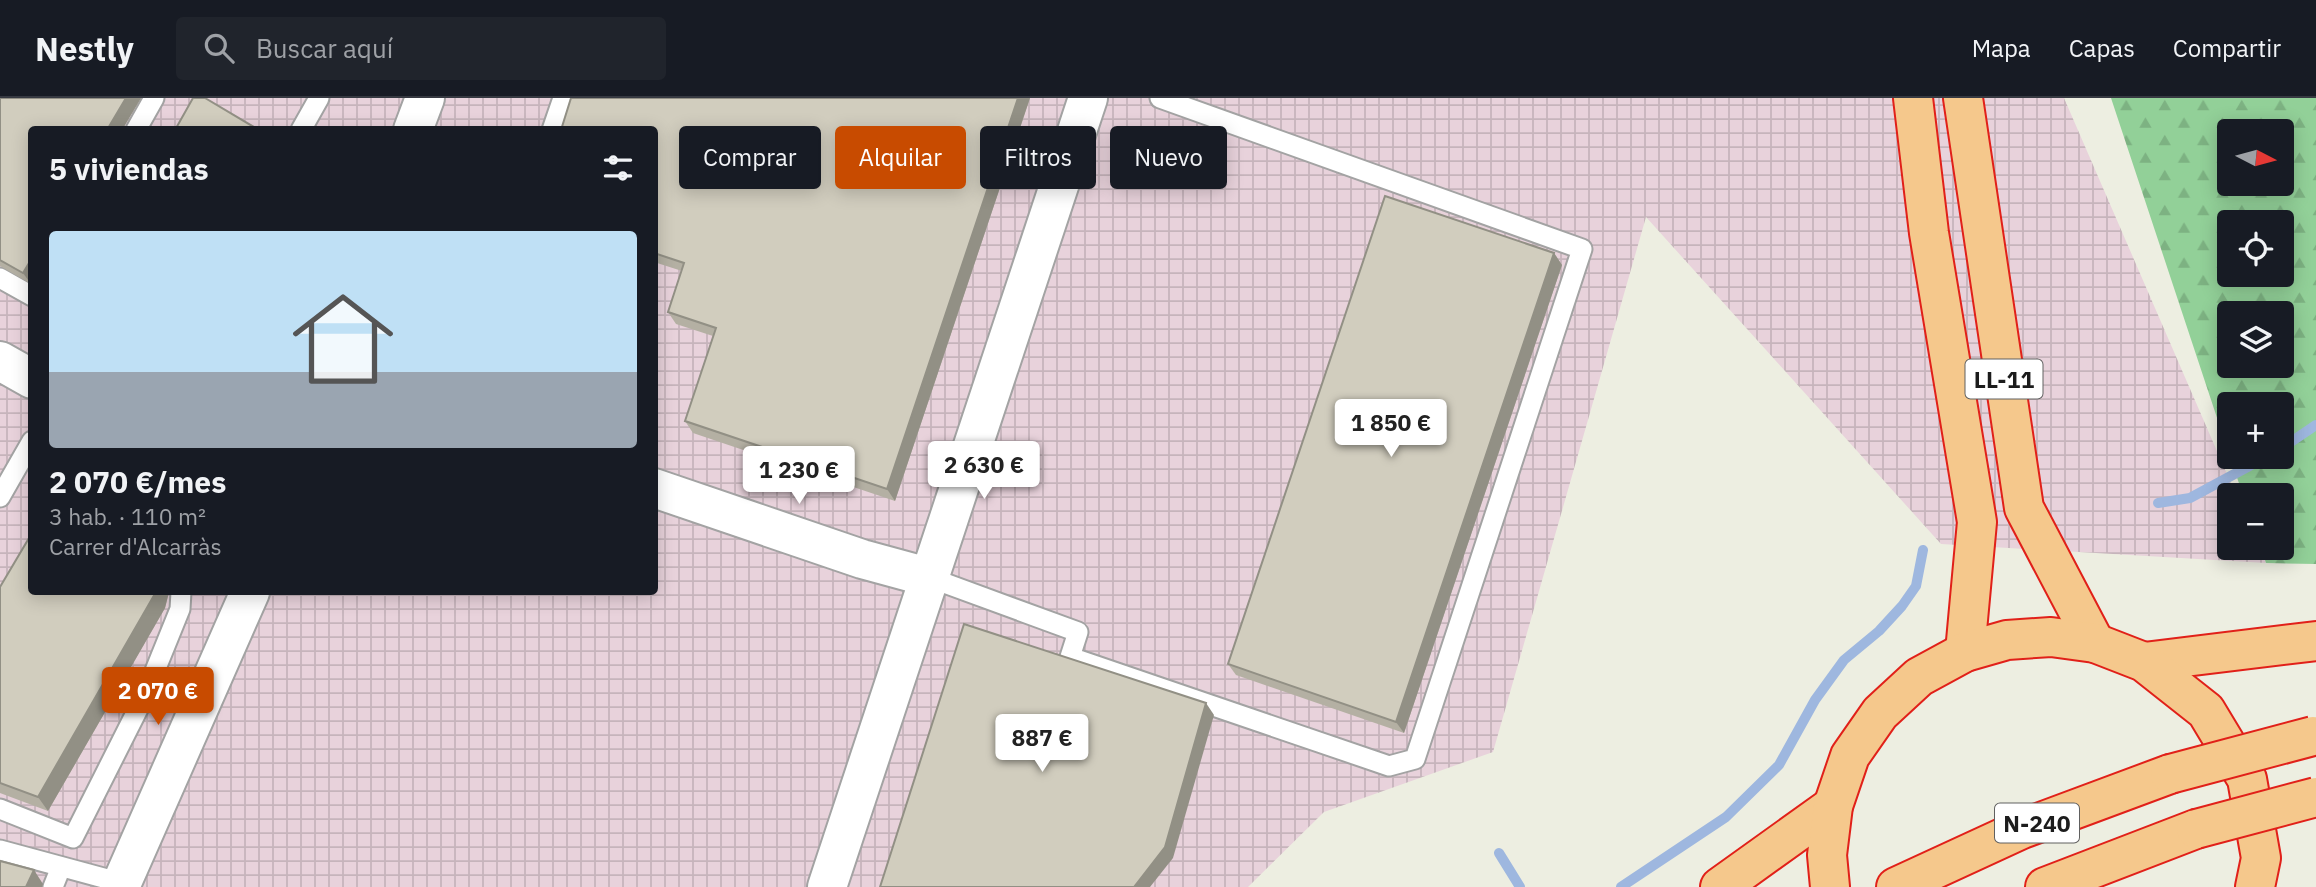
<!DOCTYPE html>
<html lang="es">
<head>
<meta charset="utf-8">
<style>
  body { margin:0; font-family:"IBM Plex Sans",sans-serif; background:#20242c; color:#f1f3f6; height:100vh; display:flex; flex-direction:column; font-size:26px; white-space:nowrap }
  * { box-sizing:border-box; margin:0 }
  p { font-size:23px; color:#9ea1a6 }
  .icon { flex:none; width:38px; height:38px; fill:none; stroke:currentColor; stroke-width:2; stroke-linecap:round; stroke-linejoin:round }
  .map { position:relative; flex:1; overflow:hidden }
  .details { position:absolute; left:28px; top:28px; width:630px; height:469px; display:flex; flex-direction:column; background:#171b24; border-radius:7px; box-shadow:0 4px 18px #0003 }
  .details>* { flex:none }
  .banner { position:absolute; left:679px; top:28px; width:665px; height:63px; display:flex; gap:14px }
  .needle { width:46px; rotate:96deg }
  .fabs { position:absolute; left:2217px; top:21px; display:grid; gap:14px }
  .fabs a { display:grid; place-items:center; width:77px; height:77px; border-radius:7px; background:#171b24; box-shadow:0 4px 18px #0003; font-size:35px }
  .price { position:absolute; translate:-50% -60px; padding:0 16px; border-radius:7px; background:#fff; color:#222; font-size:23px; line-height:46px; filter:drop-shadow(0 2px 4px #0008) }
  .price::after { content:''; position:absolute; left:50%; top:42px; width:21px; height:16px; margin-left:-10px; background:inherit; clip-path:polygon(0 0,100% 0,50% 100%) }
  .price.selected { background:#c84b00; color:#fff }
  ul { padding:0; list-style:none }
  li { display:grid; align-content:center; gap:14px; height:371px; padding:0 21px }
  li span { display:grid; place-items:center; height:217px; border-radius:7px; color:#555 }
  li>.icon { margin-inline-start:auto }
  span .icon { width:126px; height:126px; fill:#fffc; stroke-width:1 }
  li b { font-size:30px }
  h2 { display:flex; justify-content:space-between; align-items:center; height:84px; padding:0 21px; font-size:30px }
  .pill { padding:0 24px; border-radius:7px; background:#171b24; box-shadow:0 4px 18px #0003; font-size:24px; line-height:63px }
  .pill.selected { background:#c84b00; color:#fff }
  header { display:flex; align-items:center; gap:42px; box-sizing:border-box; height:98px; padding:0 35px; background:#171b24; border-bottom:2px solid #363941 }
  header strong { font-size:33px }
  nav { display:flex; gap:38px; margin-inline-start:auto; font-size:24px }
  .search { width:490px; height:63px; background:#20242c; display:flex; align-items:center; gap:18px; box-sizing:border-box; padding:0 24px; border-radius:7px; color:#9ea1a6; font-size:26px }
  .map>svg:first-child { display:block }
  .industrial { fill:url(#industrial-grid); fill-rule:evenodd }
  .forest { fill:url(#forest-firs); fill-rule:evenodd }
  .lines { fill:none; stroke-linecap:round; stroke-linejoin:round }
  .stream { stroke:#9eb7df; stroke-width:10 }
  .service-casing { stroke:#a3a3a3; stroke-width:23 }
  .minor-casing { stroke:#a3a3a3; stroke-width:42 }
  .trunk-casing { stroke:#e12019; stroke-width:42 }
  .service { stroke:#fff; stroke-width:19 }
  .minor { stroke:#fff; stroke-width:38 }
  .trunk { stroke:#f5c88c; stroke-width:38 }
  .trunk-bridge-casing { stroke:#e12019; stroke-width:42; stroke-linecap:butt }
  .trunk-bridge { stroke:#f5c88c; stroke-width:38 }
  .wall { fill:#b4b0a3 }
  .shaded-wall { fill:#929085 }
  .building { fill:#d1cdbe; stroke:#929085; stroke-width:2 }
  .labels { text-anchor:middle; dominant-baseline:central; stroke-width:5; stroke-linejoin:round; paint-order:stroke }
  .shield { fill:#fff; stroke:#606060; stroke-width:2 }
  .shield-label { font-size:23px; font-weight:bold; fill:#1c1c1c }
</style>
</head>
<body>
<header>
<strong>Nestly</strong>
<div class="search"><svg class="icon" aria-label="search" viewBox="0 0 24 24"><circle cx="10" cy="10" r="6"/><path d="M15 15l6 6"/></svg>Buscar aquí</div>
<nav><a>Mapa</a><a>Capas</a><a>Compartir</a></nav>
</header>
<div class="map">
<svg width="2316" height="789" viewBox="0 0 2316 789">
  <defs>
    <pattern id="industrial-grid" width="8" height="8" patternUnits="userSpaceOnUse" patternTransform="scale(1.75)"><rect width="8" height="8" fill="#e8d2db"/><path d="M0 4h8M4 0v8" fill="none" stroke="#c6b4bb"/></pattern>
    <pattern id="forest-firs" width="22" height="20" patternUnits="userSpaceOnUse" patternTransform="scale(1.75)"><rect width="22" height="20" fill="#92d098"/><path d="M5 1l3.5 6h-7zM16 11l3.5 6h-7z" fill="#7db282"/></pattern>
  </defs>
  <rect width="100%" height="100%" fill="#edeee1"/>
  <path class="industrial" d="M0,0H2064L2236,397H2230V450H2259L2266,465L1941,446L1646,119L1493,654L1324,714L1248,789H0ZM32,32H654V494H32Z"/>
  <path class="forest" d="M2111,0H2316V466L2266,465L2261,450H2282V397H2243L2230,359H2282V306H2230L2229,356ZM2230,33H2282V86H2230ZM2230,124H2282V177H2230ZM2230,215H2282V268H2230Z"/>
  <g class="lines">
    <g class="stream">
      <path d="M2282,350L2316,327"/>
      <path d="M2158,405L2190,400L2266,359"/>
      <path d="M1499,755L1520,789"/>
      <path d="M1621,789L1726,719L1779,667L1815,602L1844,562L1879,533L1902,508L1916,488L1923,452"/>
    </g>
    <g class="service-casing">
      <g id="service">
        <path d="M136,32L154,0"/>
        <path d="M301,32L319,0"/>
        <path d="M552,32L563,0"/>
        <path d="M0,180L32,198"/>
        <path d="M0,399L32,343"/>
        <path d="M928,479L1078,534L1070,559L1389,668L1415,661L1582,151L1160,0"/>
        <path d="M0,711L73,740L146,595L180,511L181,494"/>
        <path d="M0,752L122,785"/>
        <path d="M53,789L61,769"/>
      </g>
    </g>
    <g class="minor-casing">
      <g id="minor">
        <path d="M413,32L425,0"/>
        <path d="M0,263L32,281"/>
        <path d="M654,390L862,461L928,479"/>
        <path d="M120,789L250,494"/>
        <path d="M827,789L1088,0"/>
      </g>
    </g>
    <g class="trunk-casing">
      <g id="trunk">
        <path d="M1913,0L1929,135L1977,424L1965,554"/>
        <path d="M1963,0L2024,410L2095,545"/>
        <path d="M2144,564L2316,543"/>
        <path d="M1720,789L1833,708"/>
        <path d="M1830,789L1827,757L1833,708L1850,658L1880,615L1919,579L1965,554L2007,542L2051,539L2095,545L2144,564L2206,613L2247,681L2261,760L2255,789"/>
        <path d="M1896,789L2022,731L2170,676"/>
        <path d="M2045,789L2196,731"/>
      </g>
    </g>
    <use href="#service" class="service"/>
    <use href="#minor" class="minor"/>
    <use href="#trunk" class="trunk"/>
    <g class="trunk-bridge-casing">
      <g id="trunk-bridge">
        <path d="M2170,676L2313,638"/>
        <path d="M2196,731L2316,699"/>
      </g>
    </g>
    <use href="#trunk-bridge" class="trunk-bridge"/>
  </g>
  <g class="wall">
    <path d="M0,0H141L122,32H32V185L31,186L0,168Z"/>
    <path d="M571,0H1030L895,403L693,335L685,323L713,238L676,226L668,214L682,173L654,164V32Z"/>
    <path d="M1554,155L1562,167L1404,635L1236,577L1228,566Z"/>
    <path d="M0,489L32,494H169L165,510L48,713L0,695Z"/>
  </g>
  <g class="shaded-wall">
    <path d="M126,0H141L122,32H107Z"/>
    <path d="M1018,0H1030L895,403L887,391Z"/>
    <path d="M1554,155L1562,167L1404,635L1396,624Z"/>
    <path d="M32,160V185L31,186L23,175Z"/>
    <path d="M156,494H169L165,510L48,713L38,699Z"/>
    <path d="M1206,605L1214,617L1173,760L1150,789H1134Z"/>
    <path d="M34,772L43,786L42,789H26Z"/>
  </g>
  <g class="building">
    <path d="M0,0H126L107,32H32V160L23,175L0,162Z"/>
    <path d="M193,0H205L259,32H175Z"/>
    <path d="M571,0H1018L887,391L685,323L716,230L668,214L684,165L654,155V32H561Z"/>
    <path d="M1385,98L1554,155L1396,624L1228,566Z"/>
    <path d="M32,435V494H156L38,699L0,685V489Z"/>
    <path d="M964,526L1206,605L1165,749L1134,789H880Z"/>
    <path d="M0,763L34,772L26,789H0Z"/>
  </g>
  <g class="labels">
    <g class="shield">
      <rect x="1965.5" y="261.5" width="77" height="39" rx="5"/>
      <rect x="1995" y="705.5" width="84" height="39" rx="5"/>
    </g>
    <g class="shield-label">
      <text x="2004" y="281">LL-11</text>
      <text x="2037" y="725">N-240</text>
    </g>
  </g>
</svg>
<div class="fabs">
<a><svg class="needle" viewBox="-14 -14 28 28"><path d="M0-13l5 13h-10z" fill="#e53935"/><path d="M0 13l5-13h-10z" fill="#9ea1a6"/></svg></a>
<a><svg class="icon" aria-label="locate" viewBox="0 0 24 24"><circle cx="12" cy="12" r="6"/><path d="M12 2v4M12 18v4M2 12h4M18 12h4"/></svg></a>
<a><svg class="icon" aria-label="layers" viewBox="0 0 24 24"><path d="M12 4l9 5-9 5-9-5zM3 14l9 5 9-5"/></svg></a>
<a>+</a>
<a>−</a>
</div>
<b class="price" style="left:1391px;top:361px">1 850 €</b>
<b class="price" style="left:984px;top:403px">2 630 €</b>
<b class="price" style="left:799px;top:408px">1 230 €</b>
<b class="price selected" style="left:158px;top:629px">2 070 €</b>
<b class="price" style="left:1042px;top:676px">887 €</b>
<div class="banner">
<a class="pill">Comprar</a>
<a class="pill selected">Alquilar</a>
<a class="pill">Filtros</a>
<a class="pill">Nuevo</a>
</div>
<section class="details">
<h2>5 viviendas<svg class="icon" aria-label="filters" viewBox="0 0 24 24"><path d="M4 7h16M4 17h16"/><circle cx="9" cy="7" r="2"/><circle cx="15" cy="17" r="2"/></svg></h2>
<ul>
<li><span style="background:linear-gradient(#bfe0f5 65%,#9aa5b1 0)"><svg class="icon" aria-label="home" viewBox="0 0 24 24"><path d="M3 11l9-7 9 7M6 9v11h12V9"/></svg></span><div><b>2 070 €/mes</b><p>3 hab. · 110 m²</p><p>Carrer d'Alcarràs</p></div></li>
</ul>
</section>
</div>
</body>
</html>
